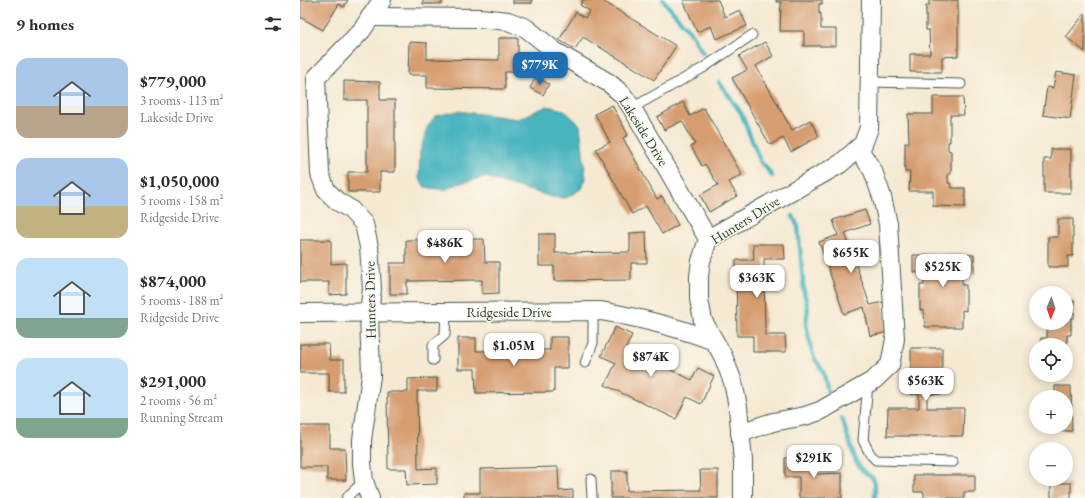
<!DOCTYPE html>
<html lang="en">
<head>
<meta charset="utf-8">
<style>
  body { margin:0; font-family:"EB Garamond",serif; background:#f7f7f7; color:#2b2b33; height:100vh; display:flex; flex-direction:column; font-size:15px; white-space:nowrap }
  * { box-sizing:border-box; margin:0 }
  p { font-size:13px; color:#7c7c81 }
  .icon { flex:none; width:22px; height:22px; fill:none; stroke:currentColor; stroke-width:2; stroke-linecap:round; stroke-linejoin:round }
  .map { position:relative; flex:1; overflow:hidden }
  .panel { display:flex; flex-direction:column; background:#fff; width:300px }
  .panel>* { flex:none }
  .needle { width:26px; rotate:182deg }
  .controls { position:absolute; left:729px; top:286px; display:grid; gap:8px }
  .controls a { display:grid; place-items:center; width:44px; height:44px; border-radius:50%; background:#fff; box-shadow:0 2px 10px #0003; font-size:20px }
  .price { position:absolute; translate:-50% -34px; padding:0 9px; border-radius:8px; background:#fff; color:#222; font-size:13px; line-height:26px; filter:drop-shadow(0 1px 2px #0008) }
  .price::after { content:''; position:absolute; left:50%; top:24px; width:12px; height:9px; margin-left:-6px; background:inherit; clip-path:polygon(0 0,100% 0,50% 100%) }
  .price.selected { background:#1f6fb2; color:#fff }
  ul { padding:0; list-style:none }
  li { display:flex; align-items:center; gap:12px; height:100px; padding:0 16px }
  li span { display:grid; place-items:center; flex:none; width:112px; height:80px; border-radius:12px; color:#555 }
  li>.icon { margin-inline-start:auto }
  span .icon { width:48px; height:48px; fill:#fffc; stroke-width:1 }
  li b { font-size:17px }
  h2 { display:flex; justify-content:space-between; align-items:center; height:48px; padding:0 16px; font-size:17px }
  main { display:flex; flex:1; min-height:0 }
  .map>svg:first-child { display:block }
  .water { fill:#46b4c0; stroke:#32787a }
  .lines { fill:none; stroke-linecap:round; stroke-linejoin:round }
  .stream { stroke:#46b4c0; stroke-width:4.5 }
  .building { fill:#d69d71 }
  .lane-casing { stroke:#3f574c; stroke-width:11 }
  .street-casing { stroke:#3f574c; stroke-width:20 }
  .lane { stroke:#fff; stroke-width:9 }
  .street { stroke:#fff; stroke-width:18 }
  .labels { text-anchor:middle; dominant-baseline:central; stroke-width:3; stroke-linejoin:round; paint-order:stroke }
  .street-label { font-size:14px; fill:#1f3d34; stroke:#fbf7ec }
</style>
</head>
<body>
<main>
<section class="panel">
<h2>9 homes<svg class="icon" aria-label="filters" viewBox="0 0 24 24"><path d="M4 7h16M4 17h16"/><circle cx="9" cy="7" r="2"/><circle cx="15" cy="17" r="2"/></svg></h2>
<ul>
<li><span style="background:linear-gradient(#a9c7e8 60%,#b9a48a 0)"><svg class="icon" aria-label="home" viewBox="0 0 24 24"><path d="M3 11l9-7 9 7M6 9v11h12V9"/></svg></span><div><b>$779,000</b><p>3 rooms · 113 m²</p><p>Lakeside Drive</p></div></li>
<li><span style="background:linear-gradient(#a9c7e8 60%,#c2b280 0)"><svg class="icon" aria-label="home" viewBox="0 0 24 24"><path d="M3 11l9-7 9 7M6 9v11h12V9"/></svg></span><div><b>$1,050,000</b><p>5 rooms · 158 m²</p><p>Ridgeside Drive</p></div></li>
<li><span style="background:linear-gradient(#bfe0f5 75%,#7fa58c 0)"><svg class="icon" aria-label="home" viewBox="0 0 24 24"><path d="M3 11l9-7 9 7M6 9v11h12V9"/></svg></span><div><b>$874,000</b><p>5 rooms · 188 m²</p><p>Ridgeside Drive</p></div></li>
<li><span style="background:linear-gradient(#bfe0f5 75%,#7fa58c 0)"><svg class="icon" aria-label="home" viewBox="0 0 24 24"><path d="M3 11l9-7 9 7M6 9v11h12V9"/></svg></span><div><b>$291,000</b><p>2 rooms · 56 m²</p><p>Running Stream</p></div></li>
</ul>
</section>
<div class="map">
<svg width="785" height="498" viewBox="0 0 785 498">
  <rect width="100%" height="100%" fill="#fbf7ec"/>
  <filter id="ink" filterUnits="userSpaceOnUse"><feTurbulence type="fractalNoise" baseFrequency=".025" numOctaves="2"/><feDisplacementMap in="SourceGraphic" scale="8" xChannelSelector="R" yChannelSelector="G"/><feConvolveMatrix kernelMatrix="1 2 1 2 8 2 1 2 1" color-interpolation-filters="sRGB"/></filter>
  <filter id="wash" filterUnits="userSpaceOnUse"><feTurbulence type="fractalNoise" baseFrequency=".012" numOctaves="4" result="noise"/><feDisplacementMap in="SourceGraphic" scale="16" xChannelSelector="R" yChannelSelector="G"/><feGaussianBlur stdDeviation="0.9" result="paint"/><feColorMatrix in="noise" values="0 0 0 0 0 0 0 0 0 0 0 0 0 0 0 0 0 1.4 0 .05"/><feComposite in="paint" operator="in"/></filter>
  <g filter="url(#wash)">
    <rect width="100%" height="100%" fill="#f5e9d2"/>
    <path class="water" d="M247,106L264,110L280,125L286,179L281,189L266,198L252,197L184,177L158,184L144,190L125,187L119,178L120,152L127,128L135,116L158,111L218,119Z"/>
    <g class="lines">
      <g class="stream">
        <path d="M363,0L390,32L403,53"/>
        <path d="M419,82L441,113L461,163L465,166L472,176"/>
        <path d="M493,216L498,227L504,292L508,309L506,324L508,334L512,352L515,359L523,371L528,392"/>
        <path d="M542,419L556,462L563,471L573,478L575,484V498"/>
      </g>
    </g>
    <g id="blocks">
      <g class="building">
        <path d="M0,0H48L44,7L39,4L23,30L0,17Z"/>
        <rect x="123" y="0" width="19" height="4"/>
        <rect x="213" y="0" width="19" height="3"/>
        <path d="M283,0H301L376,46L354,80L283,37L275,49L259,40L276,12L285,18L290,11L280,5Z"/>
        <path d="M383,0H418L425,17L440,10L447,26L416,39L411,26L397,32Z"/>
        <path d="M476,0H522V4H519V14L521,13V29H536V46H504V31H480L481,2H476Z"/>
        <path d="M629,0H658V56L642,57V72H610V54H630L629,30H626V6H629Z"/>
        <path d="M785,13V52L766,37Z"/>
        <path d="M199,38H218V72H205V89L127,88V75H108L109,42L127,43V59L199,60Z"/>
        <path d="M465,42L473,56L456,66L492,130L510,120L519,136L491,152L483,138L470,145L432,78L447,70L439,56Z"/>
        <path d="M756,72L776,75L770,119L743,115L747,87L753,88Z"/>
        <path d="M236,77L249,84L243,95L230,88Z"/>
        <path d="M44,81L80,82V100H95V172H80V192H48V172H67V100H44Z"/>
        <path d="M633,97H663L664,115H650V142H648V150L651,151V174H648V183H650L652,188H665V207L633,206V191H609L610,172H605V143H609L608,114H633Z"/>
        <path d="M383,102L390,116L404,108L442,175L429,182L437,196L409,212L400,195L418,185L405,164L402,166L391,146L395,144L382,121L364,130L357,117Z"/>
        <path d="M312,105L328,135L323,138L357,199L362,196L378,225L362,234L346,206L332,214L296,149L310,142L295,114Z"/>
        <path d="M751,149H771V193H744V159H751Z"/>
        <path d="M565,210L570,224L545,233L570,305L583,302L589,332L570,336L564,307L544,314L519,242L538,235L533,220Z"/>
        <path d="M758,219H773V256H768V267H748V237H758Z"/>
        <path d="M346,232L347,263H331V280L254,281V266H239V234H255V253L330,252V233Z"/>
        <path d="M184,239L185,262H199V293L182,294V280L107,281V294H90V263H106V240Z"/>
        <path d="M0,240H31V264L46,263V294L29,295V282H0Z"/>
        <path d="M453,244H484L485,259H464L465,335H485L486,352H453V336H437L436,260H454Z"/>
        <path d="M613,255H674V272H662V285H666V311L662,310V327H625L624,311L620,310V285H624V272H613Z"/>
        <path d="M766,301H774V318H771V335H767V345H741V338H747V323H766Z"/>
        <path d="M315,327L332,335L326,348L392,380L398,368L414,376L401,404L387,397L376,419L305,385L316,363L301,356Z"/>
        <path d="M250,337H268V368H254V392L176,393L175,369H158V338H176V351L250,350Z"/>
        <path d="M0,344H29L30,360H44V392H29V373H0Z"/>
        <path d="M611,348H642V394H627V408H664L663,436H587L588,408H619V394H611Z"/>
        <path d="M137,378V391H117L118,469L137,468V484L107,485L106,469H88L87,392H108V379Z"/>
        <path d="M755,386H771L772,431H749V427H766V397H755Z"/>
        <path d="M0,426H30V448H45L46,480H27V467H0Z"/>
        <path d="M517,457V474L542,473V498H499V477H485V458Z"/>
        <path d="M258,467L259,491L273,490V498H164V493H180V469Z"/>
        <path d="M400,470H418V498H311V471H327V491L401,490Z"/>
        <path d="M614,475H675V492H664V498H624V492H614Z"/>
        <rect x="751" y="483" width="20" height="15"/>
      </g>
    </g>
  </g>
  <g filter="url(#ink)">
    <use href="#blocks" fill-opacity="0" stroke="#3f574c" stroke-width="1"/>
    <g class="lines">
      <g class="lane-casing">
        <g id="lane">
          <path d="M570,82L661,84"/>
          <path d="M332,108L403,68L452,35"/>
          <path d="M133,360V345L145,335L146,312"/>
          <path d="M285,363L293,343V311"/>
          <path d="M568,383L563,440L570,454L576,460L653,462"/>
          <path d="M291,479L292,498"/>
          <path d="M47,498L50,494L64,481"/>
        </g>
      </g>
      <g class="street-casing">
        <g id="street">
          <path d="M70,17L180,18L208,21L226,28L256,52L309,83L322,94L332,108L408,239"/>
          <path d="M0,313L301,311C340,318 377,327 414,341"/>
          <path d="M440,433L473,422L505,416L520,411L574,380L590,365L595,339L588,224L582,197L573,171L558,148"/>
          <path d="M70,498L64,481L62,463V440L71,376L69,313L72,289L69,247L64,224L50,209L37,201L26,190L20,174L16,78L62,30L82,0"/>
          <path d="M443,498V461L438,407L433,382L423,356L403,321L399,299V276L401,261L408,239L540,164L563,144L569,128L571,0"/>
        </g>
      </g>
      <use href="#lane" class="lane"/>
      <use href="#street" class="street"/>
    </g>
  </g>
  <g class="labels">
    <g class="street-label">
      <text transform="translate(344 131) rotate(58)">Lakeside Drive</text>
      <text transform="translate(445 220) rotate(-32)">Hunters Drive</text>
      <text transform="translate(70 300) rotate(-91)">Hunters Drive</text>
      <text x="209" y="312">Ridgeside Drive</text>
    </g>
  </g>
</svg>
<div class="controls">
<a><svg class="needle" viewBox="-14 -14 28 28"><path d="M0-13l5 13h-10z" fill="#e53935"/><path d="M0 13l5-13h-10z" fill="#7c7c81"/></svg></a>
<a><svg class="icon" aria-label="locate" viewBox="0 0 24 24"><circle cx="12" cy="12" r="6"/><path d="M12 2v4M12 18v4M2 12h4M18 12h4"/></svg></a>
<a>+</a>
<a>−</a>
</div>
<b class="price selected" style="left:240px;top:86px">$779K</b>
<b class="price" style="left:145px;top:264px">$486K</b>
<b class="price" style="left:551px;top:274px">$655K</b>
<b class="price" style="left:643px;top:288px">$525K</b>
<b class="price" style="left:457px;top:299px">$363K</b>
<b class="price" style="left:214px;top:367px">$1.05M</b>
<b class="price" style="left:351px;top:378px">$874K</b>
<b class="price" style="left:626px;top:402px">$563K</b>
<b class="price" style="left:514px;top:479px">$291K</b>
</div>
</main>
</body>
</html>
